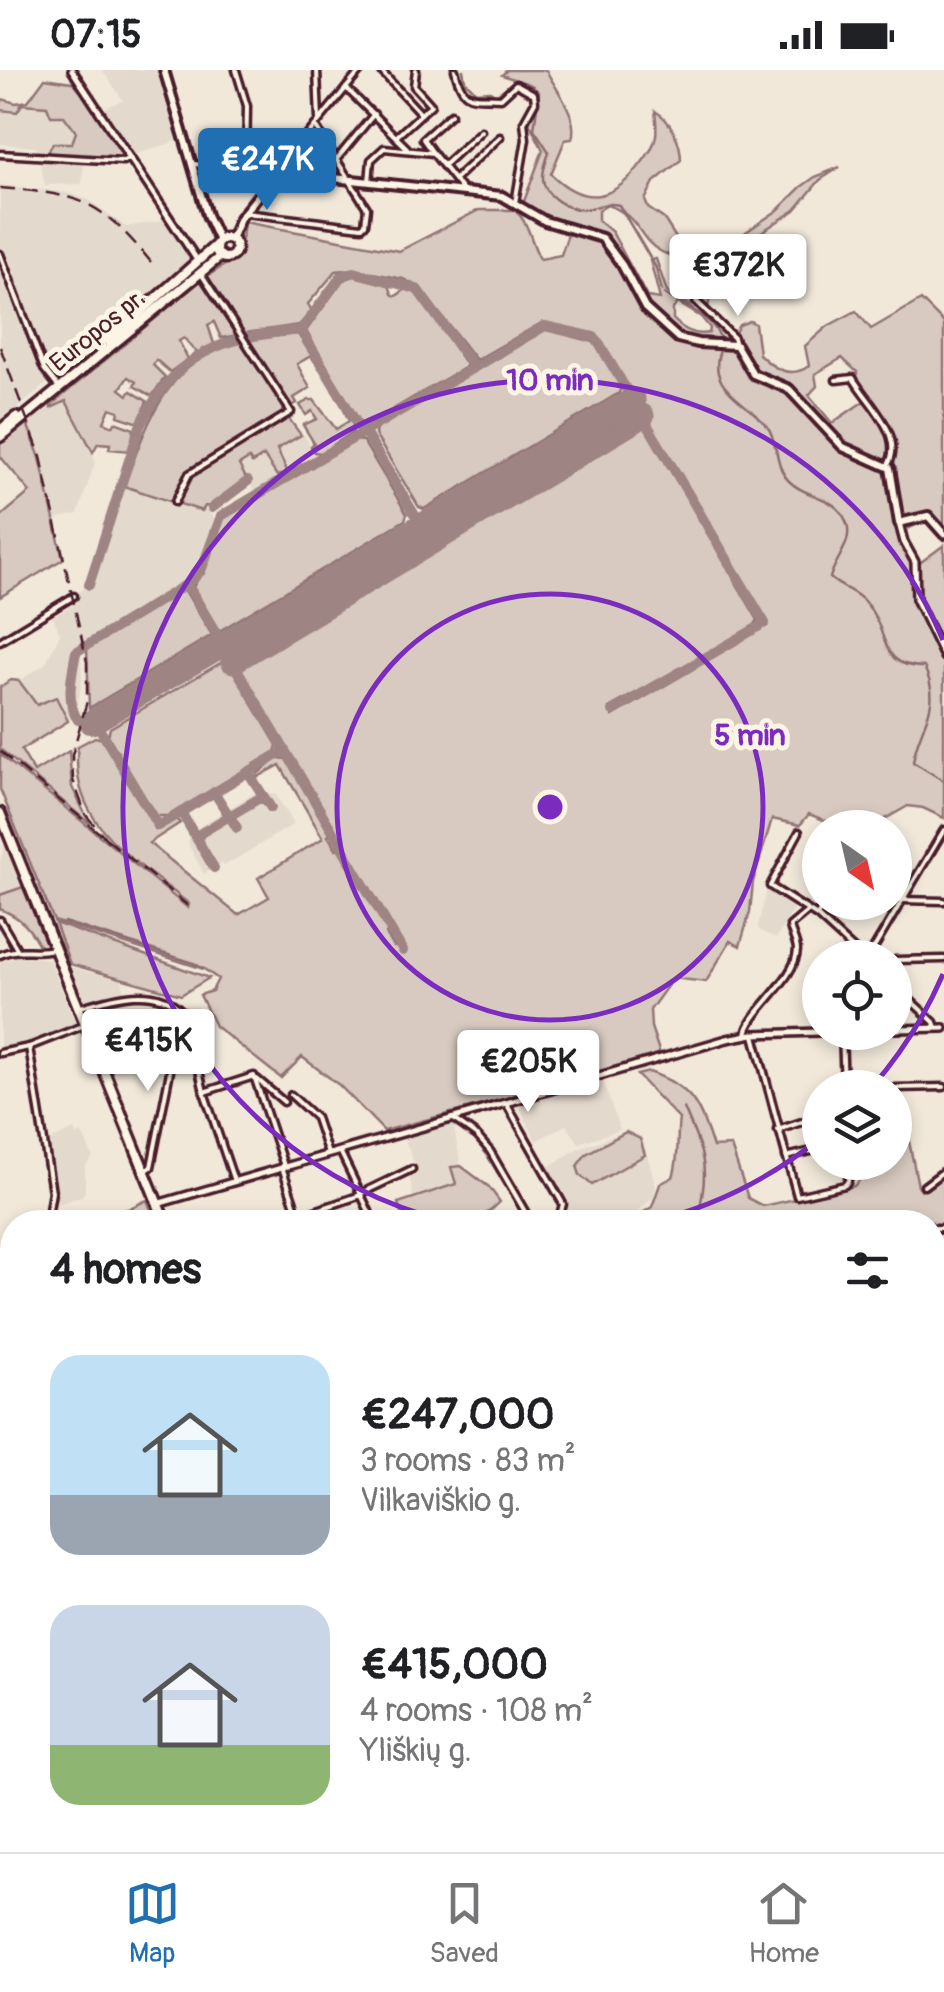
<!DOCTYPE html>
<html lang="en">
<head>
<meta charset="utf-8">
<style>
  body { margin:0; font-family:Pangolin,sans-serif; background:#f2f2f2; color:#202124; height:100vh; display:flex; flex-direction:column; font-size:38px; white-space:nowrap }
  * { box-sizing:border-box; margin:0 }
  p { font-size:32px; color:#757577 }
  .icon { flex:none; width:55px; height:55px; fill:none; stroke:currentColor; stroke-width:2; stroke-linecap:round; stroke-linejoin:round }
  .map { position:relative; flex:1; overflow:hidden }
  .drawer { position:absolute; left:0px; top:1140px; width:945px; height:642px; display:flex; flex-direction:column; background:#fff; border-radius:40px 40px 0 0; box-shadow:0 5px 15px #0003 }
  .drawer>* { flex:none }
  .needle { width:65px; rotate:146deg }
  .controls { position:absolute; left:802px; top:740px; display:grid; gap:20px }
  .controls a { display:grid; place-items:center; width:110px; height:110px; border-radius:50%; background:#fff; box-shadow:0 5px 15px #0003; font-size:50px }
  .price { position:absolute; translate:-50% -85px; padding:0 22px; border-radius:10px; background:#fff; color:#222; font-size:32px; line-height:65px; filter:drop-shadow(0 2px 5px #0008) }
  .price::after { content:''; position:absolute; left:50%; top:60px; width:30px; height:22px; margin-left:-15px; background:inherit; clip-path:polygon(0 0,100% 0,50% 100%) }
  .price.active { background:#1f6fb2; color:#fff }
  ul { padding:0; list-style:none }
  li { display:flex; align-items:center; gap:30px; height:250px; padding:0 50px }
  li span { display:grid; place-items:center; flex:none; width:280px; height:200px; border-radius:30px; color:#555 }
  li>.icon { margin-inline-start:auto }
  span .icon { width:120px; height:120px; fill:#fffc; stroke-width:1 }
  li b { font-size:42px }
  h2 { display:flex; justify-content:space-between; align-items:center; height:120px; padding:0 50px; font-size:42px }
  .status { display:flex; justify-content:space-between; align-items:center; height:70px; padding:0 50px; background:#fff; direction:ltr }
  .status svg { height:28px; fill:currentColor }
  .dock { display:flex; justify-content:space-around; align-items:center; height:140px; border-top:2px solid #e0e0e0; background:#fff; font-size:28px; color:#757577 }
  .dock a { display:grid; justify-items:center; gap:5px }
  .dock .active { color:#1f6fb2 }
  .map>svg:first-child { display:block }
  .built { fill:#e4d9cd }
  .green { fill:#d8cac0; stroke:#917476; stroke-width:2.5; fill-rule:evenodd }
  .water { fill:#b6a19c; stroke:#8b6d6f; stroke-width:2.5 }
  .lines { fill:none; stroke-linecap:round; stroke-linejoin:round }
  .stream { stroke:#8b6d6f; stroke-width:2.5 }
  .taxiway { stroke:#9e8482; stroke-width:10 }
  .runway { stroke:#9e8482; stroke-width:25 }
  .pedestrian-casing { stroke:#4a1f2b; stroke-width:10 }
  .minor-casing { stroke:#4a1f2b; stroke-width:11 }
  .tertiary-casing { stroke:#4a1f2b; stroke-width:12 }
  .secondary-casing { stroke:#4a1f2b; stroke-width:14 }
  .primary-casing { stroke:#4a1f2b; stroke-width:15 }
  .pedestrian { stroke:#fcf5e5; stroke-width:2.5 }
  .minor { stroke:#fcf5e5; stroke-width:4 }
  .tertiary { stroke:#fcf5e5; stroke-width:5 }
  .secondary { stroke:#fcf5e5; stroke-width:6 }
  .primary { stroke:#fcf5e5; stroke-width:8 }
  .rail { stroke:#4a1f2b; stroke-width:2.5; stroke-dasharray:15 8; stroke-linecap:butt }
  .ring { fill:none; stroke:#7b2cbf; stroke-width:5 }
  .labels { text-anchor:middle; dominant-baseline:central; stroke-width:10; stroke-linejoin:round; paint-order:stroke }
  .street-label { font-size:25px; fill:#4a1f2b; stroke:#fcf5e5 }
  .centre { fill:#7b2cbf; stroke:#fcf5e5; stroke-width:5 }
  .ring-label { font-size:30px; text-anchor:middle; font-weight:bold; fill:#7b2cbf; stroke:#fcf5e5; stroke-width:10; stroke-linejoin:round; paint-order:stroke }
</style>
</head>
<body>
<div class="status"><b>07:15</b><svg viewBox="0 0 49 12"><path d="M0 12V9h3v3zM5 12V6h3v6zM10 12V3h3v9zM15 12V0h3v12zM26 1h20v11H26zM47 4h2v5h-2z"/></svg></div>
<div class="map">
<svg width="944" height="1782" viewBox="0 0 944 1782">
  <rect width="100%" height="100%" fill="#f1e8da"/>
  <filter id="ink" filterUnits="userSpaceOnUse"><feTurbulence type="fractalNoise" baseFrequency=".01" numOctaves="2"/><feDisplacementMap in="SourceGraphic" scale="20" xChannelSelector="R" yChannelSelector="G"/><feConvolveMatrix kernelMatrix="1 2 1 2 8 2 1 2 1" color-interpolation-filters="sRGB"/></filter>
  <g filter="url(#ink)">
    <g class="built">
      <path d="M102,0H161L180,70L131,86L101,40L123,30Z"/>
      <path d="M22,34L47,36L64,46L76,62L72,73L47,83L84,86L82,114L45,115L36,77L0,74V40L16,42Z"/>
      <path d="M0,115L64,122L89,130L126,157L165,150L190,191L0,353Z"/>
      <path d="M66,330L93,382L95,392L78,444L54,449L40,389L26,352L51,335L52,338Z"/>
      <path d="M303,363L318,388L291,404L276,379Z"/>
      <path d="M264,386L280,411L256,425L239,395L249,388L253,392Z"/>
      <path d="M124,416L202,441L205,435L211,437L209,443L213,447L223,449L205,498L194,513L81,583L82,611L77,639L82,642L68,651L57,627L37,635L19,611L45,594L60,564L53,547L75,534L74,526L93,512Z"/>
      <path d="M259,720L276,725L294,754L224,796L222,793L204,804L189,776V763Z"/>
      <path d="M5,772L23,817L3,825H0V791Z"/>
      <path d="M767,817L796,835L776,869L759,860L758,856Z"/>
      <path d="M19,886L49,889L76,955L27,975L0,980V892Z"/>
      <path d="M70,897L122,910L126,929L86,940Z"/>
      <path d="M603,1012L620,1060L579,1073L566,1055L536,1071L519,1036Z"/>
      <path d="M452,1048L461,1096L451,1098L456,1114L413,1126L409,1104L417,1101L402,1063Z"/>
      <path d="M74,1060L77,1065L82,1063L93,1087L85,1097V1121L82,1126L58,1134L50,1071Z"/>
      <path d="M628,1060L642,1067L656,1116L654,1126L633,1146L619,1152H554L564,1147L567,1137L546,1098L579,1078Z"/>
      <path d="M0,1312L12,1314V1466L0,1467Z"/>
    </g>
    <g class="green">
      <path d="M507,0H546C556,20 579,46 572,69L565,70L551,104C583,135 610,132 637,99C645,88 654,79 656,65C657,58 656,49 655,41C671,50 681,72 681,90L654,112L645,130L648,138L664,149L681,176L726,186L746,162L778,140L801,117L815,107L840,97L820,110L795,140L754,167C751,185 749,199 734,212L728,206L710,226L707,244L733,266L739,255L750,251L755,254L759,284C774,299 790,309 809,296L805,276L828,256L856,241L871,259L921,230L944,253V469L928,449L897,464L910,488L921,492L944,475V748L923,738L908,736L871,757H834V754L809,744L800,755L772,749L753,812L750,842L740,876L730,871L706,912L673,908L650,940L651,957L661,987L384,1061L339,1015L302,987L281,1008L215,956L200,925L212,921L218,909L204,899L54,851L0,719V684L188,838L189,834C136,790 68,755 78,676L95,667L103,669L156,760L176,749L180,753L149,773L238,845L269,827L258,808L323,768L280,695L258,707L257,704L278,688L287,689L330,764L328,766L336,779L339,778L388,862L386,864L394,877L397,876L402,883L406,880L239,596L644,355L758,550L754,556L609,638L613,646L768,555L595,265L543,252L476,290L419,217L403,209L353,199L336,201L308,234L312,241L299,255L245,263L206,207L240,185L244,152L399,181L479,140H515C530,154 530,171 540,189L561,185L570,158L523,134L543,80L529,52L537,29L533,16L502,5ZM607,135C641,146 636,167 660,181C683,195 712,182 729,192L692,236L667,222L656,189L650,190L660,229L647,227L612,162L598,150V141ZM678,233L701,247L710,258L709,263C695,266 683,260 673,249V239ZM842,288L857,302L856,310L867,329L832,353L809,325L817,316L815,304Z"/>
      <path d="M45,8L78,13L121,81L120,88L47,84L53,73H72L76,62L64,46H51L47,36L22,34L17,42L0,40L2,29L16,33L28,31Z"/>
      <path d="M354,206L389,215L392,224L396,226L406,219L418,224L467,296L366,355L360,353L306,261L343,210Z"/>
      <path d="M203,209L238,265L221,268L214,252L208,255L214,274L197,283L184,268L179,271L188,289L170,302L156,290L153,295L165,307L152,326L134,316L136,312L128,307L120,319L128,325L131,321L147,331L139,353L118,346L119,341L110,338L104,352L113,356L115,352L134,359L130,381L109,379L110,374L98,373L93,382L66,331L51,338V335Z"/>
      <path d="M544,259L594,272L621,316L619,323L424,439L419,437L375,365L376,357Z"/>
      <path d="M298,264L320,299L311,286L297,294L310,318L294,328L297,333L290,337L248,269Z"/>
      <path d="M243,271L285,335L283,343L189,402L172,432L124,416C147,353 168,286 243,271Z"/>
      <path d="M309,330H314L336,359L349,351L344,340L353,355V362L321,383L314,382L311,376L314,373L303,355L317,349L312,341L306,345L300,335Z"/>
      <path d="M287,346L301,365L277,379L288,403L277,406L264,386L252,393L249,389L239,395L247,410L211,437L205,436L202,441L177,433L190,405Z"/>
      <path d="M27,353L40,388L63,489L0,527V447L30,422L0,386V374Z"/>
      <path d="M355,370L363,371L407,444L405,450L219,561L193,517L205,498L223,449Z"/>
      <path d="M184,519L212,565L89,638L87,577Z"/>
      <path d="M222,592L229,594L277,675L275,682L168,746H156L108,666L110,658Z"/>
      <path d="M11,610L19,611L37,635L56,627L68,651L21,680L34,702L69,681L72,717L90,754L0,679V617Z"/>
      <path d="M23,817L48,874L44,879H41C31,859 21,847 0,839V825Z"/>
      <path d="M55,853L209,908L181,925L70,894Z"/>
      <path d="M649,1002C693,1017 699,1035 713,1077L731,1076L748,1128L763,1136L854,1116L875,1093L895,1092V1070L899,1065L895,1061V1049H910L913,1052L909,1071L918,1116L927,1119L944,1106V1165H933L932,1152H628L652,1137L660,1114L673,1107C680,1087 676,1069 679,1049L637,1005Z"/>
      <path d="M626,1062L640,1069L645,1085L592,1115L580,1105L577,1096L586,1084Z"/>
      <path d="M461,1096L489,1117L500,1132C472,1162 443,1153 404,1152L398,1133L456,1114L451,1097Z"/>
      <path d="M147,1130L156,1152H104L106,1140L128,1139Z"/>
      <path d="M0,1208L12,1210V1301L0,1298Z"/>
      <path d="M944,1257V1473L942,1471L933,1486L932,1258Z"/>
      <path d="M944,1474V1562L933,1579V1495Z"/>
      <path d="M12,1556V1735L0,1740V1558Z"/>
      <path d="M944,1722V1749L937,1763L938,1782H898L904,1770H932L933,1742L936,1737L933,1723L942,1726Z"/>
    </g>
    <g class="water">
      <path d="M932,1182H944V1257L933,1258Z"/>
      <path d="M12,1466V1556L1,1558L0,1467Z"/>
      <path d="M944,1562V1657L940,1646L932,1652L933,1579Z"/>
      <path d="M805,1770H904L898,1782H802Z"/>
    </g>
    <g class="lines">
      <g class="stream">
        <path d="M463,0L465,11L476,22L490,21L496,25L516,10L529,14L539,22L534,59L549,82C547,90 543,98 543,107C543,126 568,141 586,139C598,137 606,132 619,135L656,198L662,221"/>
        <path d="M664,224C684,235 715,247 721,271"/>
        <path d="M721,278C704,318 746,330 767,356C779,372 774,397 790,412C808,429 835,425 846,451C855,472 835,488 830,508C841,518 855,521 864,531C892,561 875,597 924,597C944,637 918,655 913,692L944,711"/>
        <path d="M64,852L194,893L203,899"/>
        <path d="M684,1038C706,1090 709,1097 697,1152"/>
      </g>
      <g class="taxiway">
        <path d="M364,361L421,455"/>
        <path d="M362,362L301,260L342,205L354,202L417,219L473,296"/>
        <path d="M212,438L248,411"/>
        <path d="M187,514L403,881"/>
        <path d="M89,515L140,356C177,281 222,267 301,260"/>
        <path d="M92,652L78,650C65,633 72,603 76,582L187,514L201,501L221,446L545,256L594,267L600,275L765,553L613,641"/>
        <path d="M102,663L158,756L285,680"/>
        <path d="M248,702L271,738"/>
        <path d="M214,722L237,758"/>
        <path d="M181,742L214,798"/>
        <path d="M197,769L201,763L258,729H265"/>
      </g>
      <g class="runway">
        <path d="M233,591L642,346"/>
        <path d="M92,652L633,330"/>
      </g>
      <g class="pedestrian-casing">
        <path id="pedestrian" d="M348,1782L369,1770"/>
      </g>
      <g class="minor-casing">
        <g id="minor">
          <path d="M236,0L247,36L246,97"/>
          <path d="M317,0L319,50"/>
          <path d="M380,0L421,44"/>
          <path d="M455,0C463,33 471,26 501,28L516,14L534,24L535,32L524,52L526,69L515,133"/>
          <path d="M346,18L407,78"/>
          <path d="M397,66L431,35L414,16L416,0"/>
          <path d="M433,83L423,69L451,44"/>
          <path d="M0,84L123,91L130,88"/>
          <path d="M336,90L374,44"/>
          <path d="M193,94L277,102L361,0"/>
          <path d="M444,95L481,61"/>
          <path d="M456,108L500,67"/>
          <path d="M369,112L371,90L384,78L433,83L463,121"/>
          <path d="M245,143L362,157L365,154L367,138L315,56"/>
          <path d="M0,184L44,299L56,314"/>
          <path d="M709,212L696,231L734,268L736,275"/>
          <path d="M836,310L853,308C868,334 905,365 888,395"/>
          <path d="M175,432L189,404L291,342L200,202"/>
          <path d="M0,571L74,526"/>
          <path d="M799,762L770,816L817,846L863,888"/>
          <path d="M901,830L944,831"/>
          <path d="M817,846L825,832"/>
          <path d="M0,850L17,879"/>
          <path d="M0,885C18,876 35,884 53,879"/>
          <path d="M868,888L944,760"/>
          <path d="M895,890L944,889"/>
          <path d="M895,916L934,952L936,958"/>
          <path d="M81,937C113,927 156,914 182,941L151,1097L144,1102"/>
          <path d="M842,962L844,1018"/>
          <path d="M177,963L192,970L204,1022L234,1111"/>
          <path d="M746,965C748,942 796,910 797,880C797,873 791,863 790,856L808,841"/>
          <path d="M754,965L797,1126L845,1115L848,1111L849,1092"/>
          <path d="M29,977L52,1122L47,1152"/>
          <path d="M0,983L29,977L85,955"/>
          <path d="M257,1009L284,1032"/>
          <path d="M895,1018L944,1017"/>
          <path d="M204,1022L254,1006L284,1096"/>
          <path d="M291,1025L316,1048L328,1084"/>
          <path d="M506,1033L563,1134L560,1145L545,1152"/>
          <path d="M452,1048L477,1066L490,1081L531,1152"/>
          <path d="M778,1060L820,1046"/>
          <path d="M340,1081L374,1152"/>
          <path d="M786,1087L820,1079"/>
          <path d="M282,1097L299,1148"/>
          <path d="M924,1116L944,1101"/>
          <path d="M362,1123L412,1099"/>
          <path d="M283,1152L361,1125"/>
          <path d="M932,1158H944"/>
          <path d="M0,1206L12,1208"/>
          <path d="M243,1770L250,1782"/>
          <path d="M664,1770L695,1771"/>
          <path d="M284,1782L297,1770"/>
          <path d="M504,1782L514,1770"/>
          <path d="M580,1782L592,1770"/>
        </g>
      </g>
      <g class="tertiary-casing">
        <g id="tertiary">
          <path d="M72,0L197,190"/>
          <path d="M899,453L904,472L915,492L916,529L944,587"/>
          <path d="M895,959L944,958"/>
          <path d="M157,1134L727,969L753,964L820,962"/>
          <path d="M162,1782L182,1770"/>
          <path d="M366,1782L385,1770"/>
          <path d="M750,1782L755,1770"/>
        </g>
      </g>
      <g class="secondary-casing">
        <g id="secondary">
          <path d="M164,0L207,145L219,171"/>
          <path d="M231,169L240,148L277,102L502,126L545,151L602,168L622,195L645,238L678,268L698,273L736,275L753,304L789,319L843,377L890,398L899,453L928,446L944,464"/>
          <path d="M373,1778L382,1782"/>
          <path d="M386,1782L391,1770"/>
          <path d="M943,1782L944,1760"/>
        </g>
      </g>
      <g class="primary-casing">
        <g id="primary">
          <circle cx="226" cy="178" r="10"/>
          <path d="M108,271L216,175"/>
          <path d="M0,360L16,347"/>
          <path d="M0,367L221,186"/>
          <path d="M0,743L165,1152"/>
          <path d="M932,1169H944"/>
          <path d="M743,1770L747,1782"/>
          <path d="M13,1777L37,1782L42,1770"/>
          <path d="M1,1782L29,1770"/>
          <path d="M696,1782L703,1770"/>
        </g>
      </g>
      <use href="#pedestrian" class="pedestrian"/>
      <use href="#minor" class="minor"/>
      <use href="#tertiary" class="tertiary"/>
      <use href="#secondary" class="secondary"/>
      <use href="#primary" class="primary"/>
      <g class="rail">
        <path d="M0,118C81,125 98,128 151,192"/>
        <path d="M0,277L41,387L87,592V631L72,685L73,710L86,745L108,771"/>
        <path d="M0,681L188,836"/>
        <path d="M0,1304L12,1306"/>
        <path d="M0,1430L12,1429"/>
      </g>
    </g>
  </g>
  <g class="ring">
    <circle cx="550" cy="737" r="213"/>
    <path d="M943 904A427 427 0 0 1 872 1017M819 1069A427 427 0 0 1 650 1152M450 1152A427 427 0 1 1 943 570"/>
  </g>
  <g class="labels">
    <g class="street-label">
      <text transform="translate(98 261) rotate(-39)">Europos pr.</text>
    </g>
  </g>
  <circle cx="550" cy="737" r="15" class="centre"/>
  <g class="ring-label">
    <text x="550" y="320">10 min</text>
    <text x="750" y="675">5 min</text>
  </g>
</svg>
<div class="controls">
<a><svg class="needle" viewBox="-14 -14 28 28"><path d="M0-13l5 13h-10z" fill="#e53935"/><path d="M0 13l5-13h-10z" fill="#757577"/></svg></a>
<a><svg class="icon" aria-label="locate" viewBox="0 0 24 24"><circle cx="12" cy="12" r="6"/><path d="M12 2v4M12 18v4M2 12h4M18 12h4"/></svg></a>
<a><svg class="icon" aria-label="layers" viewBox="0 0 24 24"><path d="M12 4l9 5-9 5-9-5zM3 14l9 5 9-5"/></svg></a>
</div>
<b class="price active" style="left:267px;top:143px">€247K</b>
<b class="price" style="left:738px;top:249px">€372K</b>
<b class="price" style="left:148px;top:1024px">€415K</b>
<b class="price" style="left:528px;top:1045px">€205K</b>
<section class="drawer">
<h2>4 homes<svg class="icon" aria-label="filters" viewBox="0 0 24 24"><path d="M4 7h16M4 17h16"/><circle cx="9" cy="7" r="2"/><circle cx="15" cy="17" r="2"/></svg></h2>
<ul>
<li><span style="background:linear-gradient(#bfe0f5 70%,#9aa5b1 0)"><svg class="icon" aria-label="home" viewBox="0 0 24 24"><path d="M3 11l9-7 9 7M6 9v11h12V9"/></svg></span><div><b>€247,000</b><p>3 rooms · 83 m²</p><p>Vilkaviškio g.</p></div></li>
<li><span style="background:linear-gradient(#c9d6e8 70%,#8fb573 0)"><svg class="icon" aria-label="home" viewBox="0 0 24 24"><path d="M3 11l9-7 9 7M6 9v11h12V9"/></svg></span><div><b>€415,000</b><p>4 rooms · 108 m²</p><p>Yliškių g.</p></div></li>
</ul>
</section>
</div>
<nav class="dock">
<a class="active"><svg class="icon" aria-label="map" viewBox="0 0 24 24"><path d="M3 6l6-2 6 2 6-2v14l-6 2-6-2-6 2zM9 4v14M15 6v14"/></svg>Map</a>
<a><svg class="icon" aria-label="saved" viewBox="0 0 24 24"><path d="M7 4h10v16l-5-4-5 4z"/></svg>Saved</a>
<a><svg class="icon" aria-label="home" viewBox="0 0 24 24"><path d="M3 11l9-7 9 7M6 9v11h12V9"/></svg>Home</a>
</nav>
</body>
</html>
